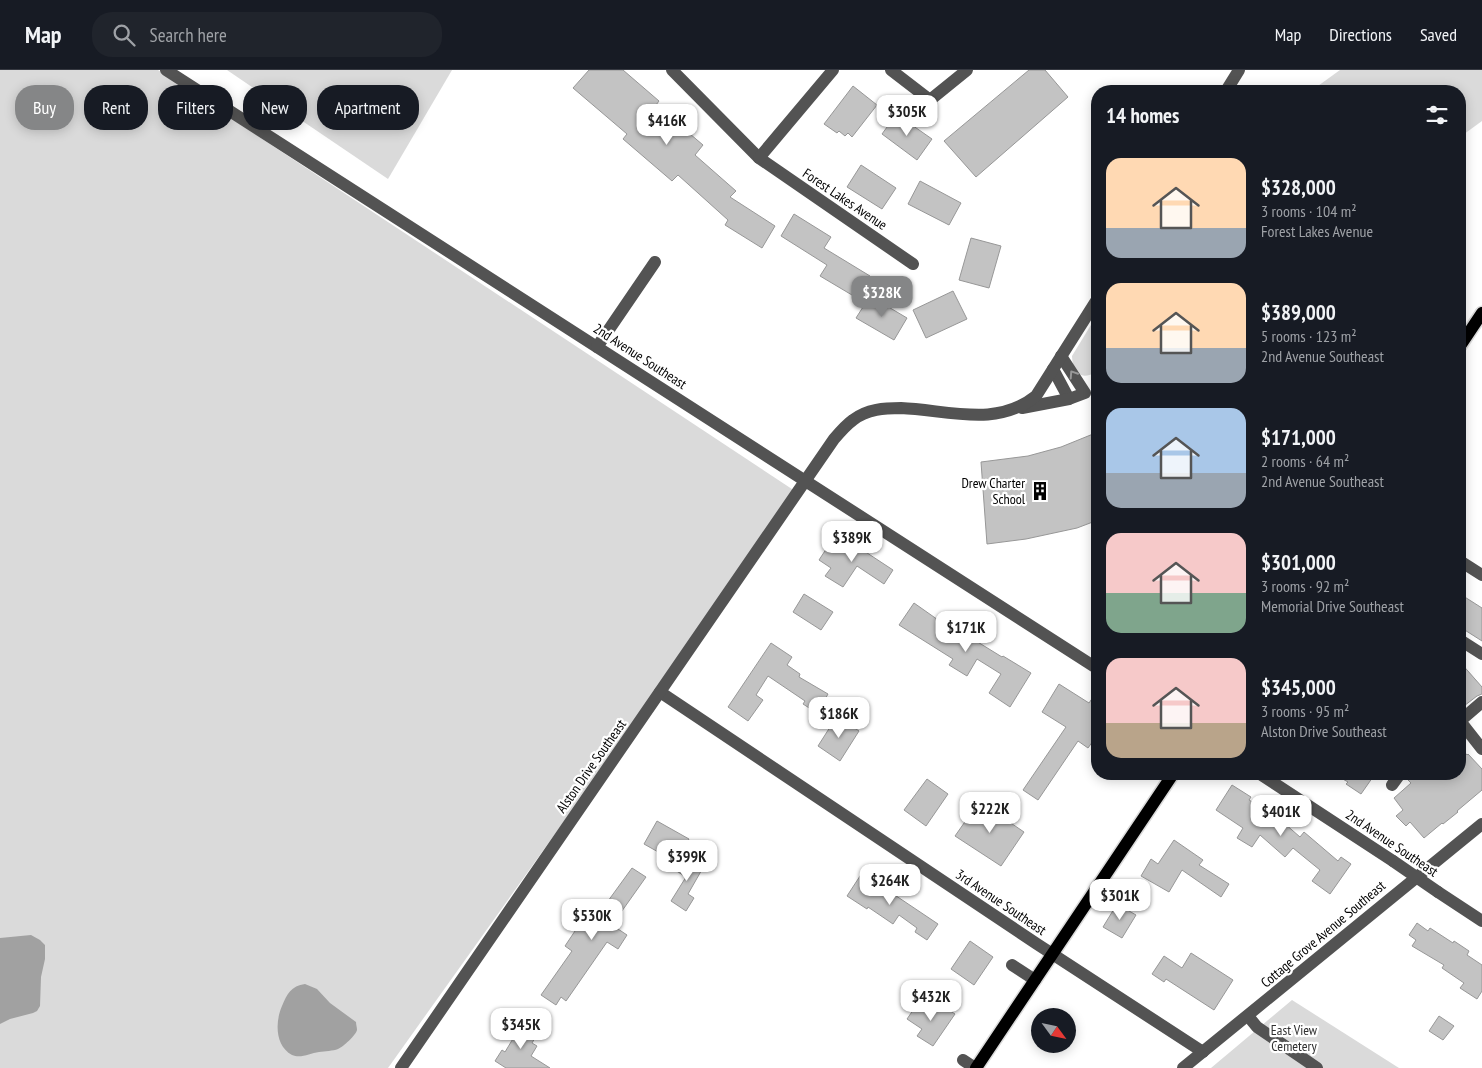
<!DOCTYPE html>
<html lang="en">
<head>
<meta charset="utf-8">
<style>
  body { margin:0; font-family:"PT Sans Narrow",sans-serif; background:#20242c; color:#f1f3f6; height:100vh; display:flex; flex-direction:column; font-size:19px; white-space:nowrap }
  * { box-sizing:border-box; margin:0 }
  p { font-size:16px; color:#9ea1a6 }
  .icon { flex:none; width:28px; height:28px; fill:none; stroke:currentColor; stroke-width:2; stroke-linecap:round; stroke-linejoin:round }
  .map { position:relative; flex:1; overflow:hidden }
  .side { position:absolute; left:1091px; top:15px; width:375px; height:695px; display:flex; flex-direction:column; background:#171b24; border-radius:20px; box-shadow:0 2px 12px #0003 }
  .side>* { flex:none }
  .banner { position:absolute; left:15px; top:15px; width:475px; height:45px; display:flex; gap:10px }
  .needle { width:32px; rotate:123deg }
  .controls { position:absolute; left:1031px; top:938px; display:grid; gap:10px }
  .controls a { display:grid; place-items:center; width:45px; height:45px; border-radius:50%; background:#171b24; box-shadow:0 2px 12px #0003; font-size:25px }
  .price { position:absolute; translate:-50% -42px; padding:0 11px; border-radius:10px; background:#fff; color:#222; font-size:16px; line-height:32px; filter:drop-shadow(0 1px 2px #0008) }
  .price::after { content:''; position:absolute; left:50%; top:30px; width:15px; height:11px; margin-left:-8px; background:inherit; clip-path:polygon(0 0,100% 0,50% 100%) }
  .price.active { background:#858687; color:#fff }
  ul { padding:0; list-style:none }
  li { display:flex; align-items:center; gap:15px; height:125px; padding:0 15px }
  li span { display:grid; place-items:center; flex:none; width:140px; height:100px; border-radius:15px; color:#555 }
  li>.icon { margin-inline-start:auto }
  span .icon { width:60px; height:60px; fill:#fffc; stroke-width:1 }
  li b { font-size:21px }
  h2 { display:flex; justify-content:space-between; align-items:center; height:60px; padding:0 15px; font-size:21px }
  .chip { padding:0 18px; border-radius:20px; background:#171b24; box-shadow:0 2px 12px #0003; font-size:18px; line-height:45px }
  .chip.active { background:#858687; color:#fff }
  header { display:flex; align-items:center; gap:30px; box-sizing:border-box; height:70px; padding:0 25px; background:#171b24; border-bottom:1px solid #363941 }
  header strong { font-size:24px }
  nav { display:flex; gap:28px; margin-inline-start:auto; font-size:18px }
  .search { width:350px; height:45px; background:#20242c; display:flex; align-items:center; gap:12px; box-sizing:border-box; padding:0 18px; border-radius:20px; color:#9ea1a6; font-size:19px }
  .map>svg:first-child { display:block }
  .green { fill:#dadada }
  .water { fill:#a1a1a1 }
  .building { fill:#c3c3c3; stroke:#979797 }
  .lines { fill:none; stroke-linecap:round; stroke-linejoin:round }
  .major-casing { stroke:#dbdbdb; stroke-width:15 }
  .minor { stroke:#535353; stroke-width:12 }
  .major { stroke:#000; stroke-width:12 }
  .minor-bridge { stroke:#535353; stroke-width:12 }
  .oneway { stroke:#989898 }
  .labels { text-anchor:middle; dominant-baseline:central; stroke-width:4.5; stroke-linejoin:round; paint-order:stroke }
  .street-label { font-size:14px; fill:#000; stroke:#fff }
  .poi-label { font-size:14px; fill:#000; stroke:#fff; text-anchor:end }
  .park-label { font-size:14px; fill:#313131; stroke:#fff }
</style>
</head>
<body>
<header>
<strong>Map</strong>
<div class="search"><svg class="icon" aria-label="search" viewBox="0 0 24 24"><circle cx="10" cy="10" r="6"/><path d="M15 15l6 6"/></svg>Search here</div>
<nav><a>Map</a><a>Directions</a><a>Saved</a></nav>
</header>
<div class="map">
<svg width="1482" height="998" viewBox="0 0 1482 998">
  <rect width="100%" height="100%" fill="#fff"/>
  <g class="green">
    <path d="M0,0H158L798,423L388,998H0Z"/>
    <path d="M227,0H452L388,109Z"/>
    <path d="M1340,0H1482V51L1460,67V21H1311Z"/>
    <path d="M1097,245V302C1081,310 1073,305 1072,286Z"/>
    <path d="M1292,930L1399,998H1211Z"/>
  </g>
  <g class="water">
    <path d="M31,865L40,870L45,875V889L41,907L40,936L37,941L33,943L10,949L0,954V868Z"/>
    <path d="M305,914L317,919L330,933L356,952C356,955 357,957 357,960C356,965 343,977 338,979C333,981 325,981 319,982C310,983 301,989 292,985C275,976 275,952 282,936C287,924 291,916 305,914Z"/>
  </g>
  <g class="building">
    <path d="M589,0H623L659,31L656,35L703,75L695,85L736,121L730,127L775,156L762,178L725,155L728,150L678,105L672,111L623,69L627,64L573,18Z"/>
    <path d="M1029,0H1045L1068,27L976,107L944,71Z"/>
    <path d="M853,16L877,35L852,67L848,63L845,66L839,61L837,63L824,54Z"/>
    <path d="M895,46H899L932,69L917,90L882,64Z"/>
    <path d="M861,95L896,118L882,139L847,117Z"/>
    <path d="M920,111L961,133L949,155L908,134Z"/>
    <path d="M794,144L831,167L824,178L870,206L857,228L820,206L827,195L781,166Z"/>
    <path d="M971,168L1001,176L989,218L959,210Z"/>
    <path d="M953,221L967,249L926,268L913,240Z"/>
    <path d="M870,226L907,248L894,270L856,248Z"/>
    <path d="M1098,362V450L1077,458L1026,469L987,474L981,392L1028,386L1061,377Z"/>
    <path d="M834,467L852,479L855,475L893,500L884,514L857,496L843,517L825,506L831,498L819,490Z"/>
    <path d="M804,524L833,542L821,560L793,542Z"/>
    <path d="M1460,524L1482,538V571L1460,557Z"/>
    <path d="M914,533L941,552L942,550L1002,587L1003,586L1031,603L1010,637L989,623L1001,604L977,589L967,606L949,595L953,589L899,555Z"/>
    <path d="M771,573L792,587L787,595L800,604L799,607L828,624L817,643L803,634L805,631L768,606L756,625L763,630L748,651L728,637Z"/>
    <path d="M1460,592L1482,617V624L1477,626L1460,639Z"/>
    <path d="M1059,614L1089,633L1098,620V664L1088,678L1078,671L1038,730L1023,720L1066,657L1042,642Z"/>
    <path d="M841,649L859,661L840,691L818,676L832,654L836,656Z"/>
    <path d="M1460,677L1467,685L1468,684L1482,699V720L1457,741L1458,742L1443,754L1442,753L1424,768L1410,752L1406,756L1396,746L1403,740L1394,728L1411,713L1407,709L1408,704H1460Z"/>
    <path d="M1334,704H1375L1361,724L1346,714L1348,712Z"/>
    <path d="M927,709L948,724L926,756L904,740Z"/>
    <path d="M1232,715L1251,727L1249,730L1276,746L1300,767L1304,762L1338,791L1341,787L1351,794L1330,824L1312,811L1320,800L1293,778L1285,787L1260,765L1252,777L1237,768L1243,758L1216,740Z"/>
    <path d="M986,732L1001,742L999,745L1024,762L1001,796L955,766L969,746L974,749Z"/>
    <path d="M657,751L689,769L676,792L644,774Z"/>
    <path d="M1174,770L1203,790L1199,795L1229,814L1221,827L1182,800L1169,822L1141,806L1151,789L1158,794Z"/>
    <path d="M684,785L704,796L688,824L694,828L686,841L671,831L686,807L675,800Z"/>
    <path d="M632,798L646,807L612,855L627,865L618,879L607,872L566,931L561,927L556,935L541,925L572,881L565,876L585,846L595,853L610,832L608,831Z"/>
    <path d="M862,803L938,854L927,870L915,862L917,858L899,845L893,854L868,837L867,839L847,826Z"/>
    <path d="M1117,834L1136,845L1122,868L1103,857Z"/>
    <path d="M1417,853L1428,861L1430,858L1453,873L1454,871L1469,881L1467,885L1482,895V921L1477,929L1460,918L1464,913L1442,898L1444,895L1412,876L1416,870L1409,865Z"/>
    <path d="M970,871L993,887L974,915L951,899Z"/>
    <path d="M1191,883L1233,910L1214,940L1166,909L1164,912L1152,904L1164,886L1182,898Z"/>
    <path d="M918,933L932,942L938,933L955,944L933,976L917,966L922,959L907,949Z"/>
    <path d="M1439,946L1454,956L1443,970L1429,961Z"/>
    <path d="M523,952L539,961L532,973L537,976L531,986L550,998H506L495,991L502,980L505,982Z"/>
  </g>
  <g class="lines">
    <g class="major-casing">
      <g id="major">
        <path d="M1460,276L1482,243"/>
        <path d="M976,998L1173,704"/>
      </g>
    </g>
    <g class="minor">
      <path d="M166,0L1098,599"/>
      <path d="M672,0L759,88L913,194"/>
      <path d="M891,0L930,30L967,0"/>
      <path d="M1226,21L1239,0"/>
      <path d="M759,88L833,0"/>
      <path d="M597,277L655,192"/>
      <path d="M1053,299L1069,329"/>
      <path d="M1022,338L1069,329L1085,323L1061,286"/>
      <path d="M1460,491L1482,505"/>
      <path d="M1460,570L1482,584"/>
      <path d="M660,622L1037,874L1203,982"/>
      <path d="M1460,651L1482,679"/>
      <path d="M1460,651L1482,632"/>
      <path d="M1260,704L1393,791"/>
      <path d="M1392,715L1400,704"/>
      <path d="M1438,822L1482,851"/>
      <path d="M1012,895L1035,910"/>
      <path d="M1248,946L1257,957L1317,998"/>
      <path d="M963,990L975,998"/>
      <path d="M401,998L834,369C840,362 846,355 853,350C867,339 885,338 901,338C948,340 996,358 1036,326L1098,228"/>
      <path d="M1183,998L1482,754"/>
    </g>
    <use href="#major" class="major"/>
    <path class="minor-bridge" d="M1393,791L1438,822"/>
  </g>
  <defs><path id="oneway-chevron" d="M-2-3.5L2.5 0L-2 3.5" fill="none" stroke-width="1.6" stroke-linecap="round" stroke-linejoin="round" transform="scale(1.25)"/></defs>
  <use class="oneway" href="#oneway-chevron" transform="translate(1073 304) rotate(-123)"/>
  <defs>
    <g id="building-bare" transform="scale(1.5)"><path d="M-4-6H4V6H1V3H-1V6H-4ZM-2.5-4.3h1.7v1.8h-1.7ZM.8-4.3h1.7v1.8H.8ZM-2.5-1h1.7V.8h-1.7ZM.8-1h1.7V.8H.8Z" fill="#000" stroke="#fff" stroke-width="2.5" paint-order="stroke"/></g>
  </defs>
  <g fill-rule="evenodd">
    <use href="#building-bare" x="1040" y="421"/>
  </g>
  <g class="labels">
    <g class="street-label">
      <text transform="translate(845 129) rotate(34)">Forest Lakes Avenue</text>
      <text transform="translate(640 286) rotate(33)">2nd Avenue Southeast</text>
      <text transform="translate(591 696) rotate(-55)">Alston Drive Southeast</text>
      <text transform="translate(1392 773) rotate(34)">2nd Avenue Southeast</text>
      <text transform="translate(1001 832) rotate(34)">3rd Avenue Southeast</text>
      <text transform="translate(1323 864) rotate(-40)">Cottage Grove Avenue Southeast</text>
    </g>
    <g class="poi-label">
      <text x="1025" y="413">Drew Charter<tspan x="1025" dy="16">School</tspan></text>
    </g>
    <g class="park-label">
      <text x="1294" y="960">East View<tspan x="1294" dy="16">Cemetery</tspan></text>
    </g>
  </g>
</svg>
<div class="controls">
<a><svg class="needle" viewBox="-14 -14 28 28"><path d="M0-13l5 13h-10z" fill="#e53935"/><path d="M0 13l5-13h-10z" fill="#9ea1a6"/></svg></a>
</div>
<b class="price" style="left:907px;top:67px">$305K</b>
<b class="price" style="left:667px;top:76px">$416K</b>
<b class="price active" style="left:882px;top:248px">$328K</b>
<b class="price" style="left:852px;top:493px">$389K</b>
<b class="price" style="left:966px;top:583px">$171K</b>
<b class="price" style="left:839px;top:669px">$186K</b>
<b class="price" style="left:990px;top:764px">$222K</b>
<b class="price" style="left:1281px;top:767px">$401K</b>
<b class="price" style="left:687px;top:812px">$399K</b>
<b class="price" style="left:890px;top:836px">$264K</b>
<b class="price" style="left:1120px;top:851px">$301K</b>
<b class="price" style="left:592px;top:871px">$530K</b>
<b class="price" style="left:931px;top:952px">$432K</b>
<b class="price" style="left:521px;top:980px">$345K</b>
<div class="banner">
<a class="chip active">Buy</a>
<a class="chip">Rent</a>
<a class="chip">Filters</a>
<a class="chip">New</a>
<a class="chip">Apartment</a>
</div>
<section class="side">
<h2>14 homes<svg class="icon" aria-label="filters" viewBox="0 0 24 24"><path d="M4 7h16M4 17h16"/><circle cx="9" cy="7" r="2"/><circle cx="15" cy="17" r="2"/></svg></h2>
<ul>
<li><span style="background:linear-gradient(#ffd9b3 70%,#9aa5b1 0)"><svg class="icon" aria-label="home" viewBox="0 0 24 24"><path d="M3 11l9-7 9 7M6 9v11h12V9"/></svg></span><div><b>$328,000</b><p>3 rooms · 104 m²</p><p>Forest Lakes Avenue</p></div></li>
<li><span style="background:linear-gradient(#ffd9b3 65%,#9aa5b1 0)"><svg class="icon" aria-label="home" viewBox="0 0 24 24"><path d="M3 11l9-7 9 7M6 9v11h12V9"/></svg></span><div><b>$389,000</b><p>5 rooms · 123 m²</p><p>2nd Avenue Southeast</p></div></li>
<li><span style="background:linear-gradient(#a9c7e8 65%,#9aa5b1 0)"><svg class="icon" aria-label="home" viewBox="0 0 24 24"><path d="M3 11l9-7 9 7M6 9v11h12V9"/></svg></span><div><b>$171,000</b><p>2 rooms · 64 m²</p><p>2nd Avenue Southeast</p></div></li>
<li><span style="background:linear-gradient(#f6c9c9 60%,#7fa58c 0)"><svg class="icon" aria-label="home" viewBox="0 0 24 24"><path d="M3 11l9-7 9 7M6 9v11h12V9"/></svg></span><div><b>$301,000</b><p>3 rooms · 92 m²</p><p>Memorial Drive Southeast</p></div></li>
<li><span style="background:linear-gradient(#f6c9c9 65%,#b9a48a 0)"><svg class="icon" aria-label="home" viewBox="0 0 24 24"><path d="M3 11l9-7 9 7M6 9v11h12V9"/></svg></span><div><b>$345,000</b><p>3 rooms · 95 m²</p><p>Alston Drive Southeast</p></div></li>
</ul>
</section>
</div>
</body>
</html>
